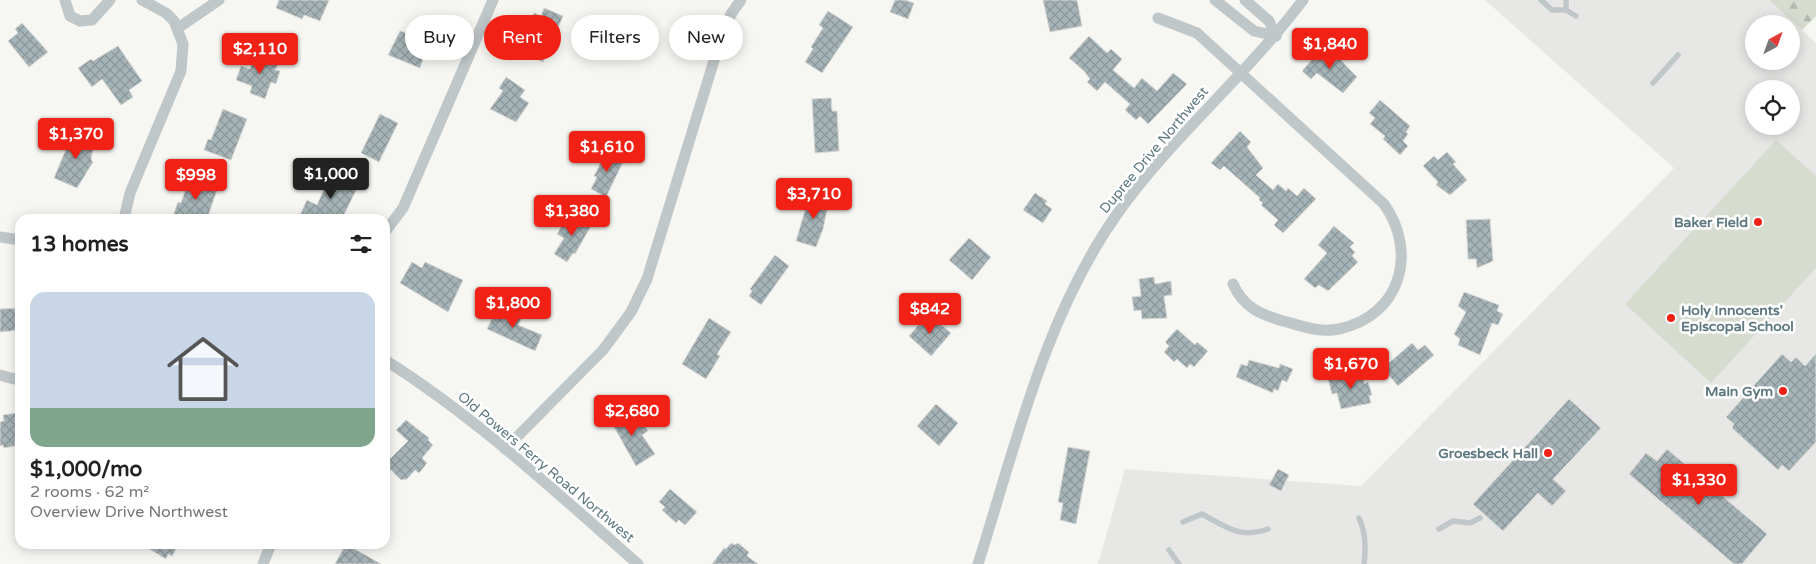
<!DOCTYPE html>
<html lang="en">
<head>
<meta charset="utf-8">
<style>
  body { margin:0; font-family:"Varela Round",sans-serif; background:#f6f6f6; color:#222; height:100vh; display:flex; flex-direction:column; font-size:19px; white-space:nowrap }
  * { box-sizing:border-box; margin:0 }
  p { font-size:16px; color:#767676 }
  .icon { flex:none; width:28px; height:28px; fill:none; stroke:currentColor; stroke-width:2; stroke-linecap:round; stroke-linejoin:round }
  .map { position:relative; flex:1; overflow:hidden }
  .drawer { position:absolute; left:15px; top:214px; width:375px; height:335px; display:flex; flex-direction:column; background:#fff; border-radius:15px; box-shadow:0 2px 12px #0003 }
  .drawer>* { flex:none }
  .hud { position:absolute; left:405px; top:15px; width:475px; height:45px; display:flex; gap:10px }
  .needle { width:32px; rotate:41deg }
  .tools { position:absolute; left:1745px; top:15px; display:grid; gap:10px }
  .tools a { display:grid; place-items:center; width:55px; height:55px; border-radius:50%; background:#fff; box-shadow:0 2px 12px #0003; font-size:25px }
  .price { position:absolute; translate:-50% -42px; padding:0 11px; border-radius:5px; background:#f22116; color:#fff; font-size:16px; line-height:32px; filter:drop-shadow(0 1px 2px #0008) }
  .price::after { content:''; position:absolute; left:50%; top:30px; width:15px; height:11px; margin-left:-8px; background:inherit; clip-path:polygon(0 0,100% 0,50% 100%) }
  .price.on { background:#222; color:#fff }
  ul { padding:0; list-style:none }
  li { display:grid; align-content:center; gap:10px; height:265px; padding:0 15px }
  li span { display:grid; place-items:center; height:155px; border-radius:15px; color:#555 }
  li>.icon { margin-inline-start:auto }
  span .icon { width:90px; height:90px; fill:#fffc; stroke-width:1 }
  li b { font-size:21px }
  h2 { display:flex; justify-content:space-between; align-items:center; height:60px; padding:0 15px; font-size:21px }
  .chip { padding:0 18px; border-radius:22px; background:#fff; box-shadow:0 2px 12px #0003; font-size:18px; line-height:45px }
  .chip.on { background:#f22116; color:#fff }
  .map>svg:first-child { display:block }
  .built { fill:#e7e7e6; fill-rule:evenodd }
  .forest { fill:url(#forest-firs) }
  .garden { fill:#d7dcd1 }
  .building { fill:url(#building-cross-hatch); stroke:#d8d7d5 }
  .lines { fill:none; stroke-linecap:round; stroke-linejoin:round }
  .service { stroke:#c0c7c9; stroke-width:5.5 }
  .minor { stroke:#c0c7c9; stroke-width:11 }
  .poi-dot { fill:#f22116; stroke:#fff; stroke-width:2 }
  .labels { text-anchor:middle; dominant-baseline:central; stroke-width:5; stroke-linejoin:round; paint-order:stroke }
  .street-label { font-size:14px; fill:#5e7880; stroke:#fff }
  .poi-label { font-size:14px; font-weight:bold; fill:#5e7880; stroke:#fff; text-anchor:end }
</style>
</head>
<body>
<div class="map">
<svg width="1816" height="564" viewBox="0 0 1816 564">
  <defs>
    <pattern id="forest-firs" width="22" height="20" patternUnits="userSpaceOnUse" patternTransform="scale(1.25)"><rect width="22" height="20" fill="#d7dcd1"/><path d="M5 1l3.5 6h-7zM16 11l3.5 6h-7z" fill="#b2b7af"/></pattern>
    <pattern id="building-cross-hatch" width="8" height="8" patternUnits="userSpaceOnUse" patternTransform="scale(1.25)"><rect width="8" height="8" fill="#a7b4b7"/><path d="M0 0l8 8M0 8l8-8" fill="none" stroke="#8b979a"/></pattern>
  </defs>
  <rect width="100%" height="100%" fill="#f6f6f2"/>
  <path class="built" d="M1485,0H1769L1816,43V564H1098L1125,469L1361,486L1674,168ZM1754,24H1791V61H1754ZM1754,89H1791V126H1754Z"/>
  <path class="forest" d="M1769,0H1816V16L1802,30Z"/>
  <path class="garden" d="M1776,140L1816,176V268L1711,383L1625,304Z"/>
  <g class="building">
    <path d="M279,0H329L320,21L304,15L302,19L276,8Z"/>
    <path d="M895,0H905L914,3L908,19L890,12Z"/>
    <path d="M1043,0H1077L1082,26L1050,32Z"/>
    <path d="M544,8L563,16L543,62L522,52L533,28L528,26L534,13L541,16Z"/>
    <path d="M828,11L853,27L822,73L805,62L813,49L811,47L823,28L819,25Z"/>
    <path d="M427,16L442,22L436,37L431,35L420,68L388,55L400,31L410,34L413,25L422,28Z"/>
    <path d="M22,23L48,52L29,67L8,41L18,33L15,29Z"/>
    <path d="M1089,36L1107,53L1111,49L1122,59L1113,70L1134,88L1142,78L1157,91L1173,73L1187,84L1148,124L1140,116L1136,120L1125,110L1130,104L1105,82L1097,91L1087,82L1090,79L1084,71L1069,58Z"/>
    <path d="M118,46L142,81L129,90L133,97L121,105L102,79L92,87L78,68L91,59L93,61Z"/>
    <path d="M1328,47L1357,77L1343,93L1317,73L1311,79L1302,71L1316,55L1313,49L1326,50Z"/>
    <path d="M264,51L277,55L274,63L278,64L275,70L280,71L276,84L271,82L265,99L250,93L252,86L236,80L241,66L250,69L254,57L261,60Z"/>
    <path d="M506,77L525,90L520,97L529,103L516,122L490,109L503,91L499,88Z"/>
    <path d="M831,98L832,111H837L839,151L815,153L812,99Z"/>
    <path d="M1380,100L1410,126L1406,132L1408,134L1403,141L1408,146L1400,155L1383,139L1385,136L1370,124L1375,118L1369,113Z"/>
    <path d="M223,109L247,119L231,160L204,150L208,139L211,140Z"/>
    <path d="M380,114L398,123L379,162L361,153Z"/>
    <path d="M74,130L97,140L92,153L91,160L93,162L77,188L54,178Z"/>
    <path d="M1240,131L1251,142L1247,147L1263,168L1256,175L1273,190L1278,184L1286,191L1288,188L1297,196L1304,188L1316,199L1283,233L1274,225L1278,220L1261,205L1263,203L1259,200L1260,198L1224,166L1220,170L1211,163Z"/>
    <path d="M608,149L625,158L606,197L591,189L597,177L594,176Z"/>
    <path d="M1447,152L1456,162L1453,164L1467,180L1450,195L1436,185L1438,182L1423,166L1434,156L1438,160Z"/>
    <path d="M331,173L358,186L342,219H307L300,215L307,200L317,205Z"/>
    <path d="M193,178L218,187L207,219H180L173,216L178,202L181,203L187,185L190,186Z"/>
    <path d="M815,191L830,195L823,229L816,247L796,241L806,207L810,208Z"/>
    <path d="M1035,193L1047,201L1045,204L1052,209L1043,223L1023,210Z"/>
    <path d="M577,215L592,224L575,254L573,253L567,262L554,254L564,238L557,234L566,219L572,222Z"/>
    <path d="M1490,219L1493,261L1477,268L1476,259H1468L1466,220Z"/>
    <path d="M1334,226L1354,243L1350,247L1355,252L1352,256L1358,262L1328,291L1319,285L1315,288L1304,279L1327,253L1318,245Z"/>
    <path d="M969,238L991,257L972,280L949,260Z"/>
    <path d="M775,255L789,266L761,305L749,296L752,291L750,289Z"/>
    <path d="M412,262L422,268L425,262L463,280L448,312L400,283Z"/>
    <path d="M1154,277L1155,284L1171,281L1172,295L1164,296L1167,318L1142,319L1141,310L1134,311L1132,297L1141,296L1139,279Z"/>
    <path d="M1464,292L1499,305L1497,311L1503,314L1498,325L1492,323L1480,355L1458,345L1460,339L1454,334L1466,312L1458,306Z"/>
    <path d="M498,306L522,317L518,325L542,335L535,351L487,329Z"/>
    <path d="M20,308V330L0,332V309Z"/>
    <path d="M928,314L951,333L931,356L909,336Z"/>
    <path d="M709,318L731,332L717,354L720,356L706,379L682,364Z"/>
    <path d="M1177,329L1195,345L1197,342L1208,351L1194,367L1190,364L1187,368L1177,359L1174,362L1164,352L1169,346L1165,342Z"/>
    <path d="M1412,343L1418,350L1425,345L1434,355L1398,386L1383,368Z"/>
    <path d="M1782,354L1791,362L1796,357L1805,366L1816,354V442L1789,471L1782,465L1778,470L1732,428L1734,424L1726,417Z"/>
    <path d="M1249,360L1279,368L1280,364L1293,369L1287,382L1282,380L1278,391L1274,389L1273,393L1236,377L1241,364L1247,366Z"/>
    <path d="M1356,371L1357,373L1364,372V384L1368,382L1372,395L1369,396L1371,403L1341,409L1337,393L1332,394L1328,378Z"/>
    <path d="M1569,399L1601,428L1553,479L1566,491L1552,506L1538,493L1503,531L1473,504Z"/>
    <path d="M936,404L958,423L939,446L917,426Z"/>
    <path d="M623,409L630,419L632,418L635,422L640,418L648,431L642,435L655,454L636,466L609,418Z"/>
    <path d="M17,413V416H20V442H15V446L4,448L3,445L0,446V422L4,421L3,415Z"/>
    <path d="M406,420L429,438L428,440L433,445L422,458L427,463L419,473L415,470L407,479L401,480L385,464L408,441L396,430Z"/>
    <path d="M1068,447L1090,451L1076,524L1060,520L1063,503L1058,502Z"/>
    <path d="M1667,449L1767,534L1742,564H1734L1629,474L1646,453L1657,461Z"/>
    <path d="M1278,469L1289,475L1281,491L1269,485Z"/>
    <path d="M670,489L697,512L685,525L679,520L676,523L662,510L665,507L659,502Z"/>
    <path d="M731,543L735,545L738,543L749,552L747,556L758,564H712L724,548L726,549Z"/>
    <path d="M141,544H179L172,556L168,554L166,559Z"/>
    <path d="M346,544L381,564H335Z"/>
  </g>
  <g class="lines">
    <g class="service">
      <path d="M1541,0L1552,10H1566L1576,16"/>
      <path d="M1566,0V10"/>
      <path d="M1653,83L1678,55"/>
      <path d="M1359,518C1366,532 1366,548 1364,564"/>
      <path d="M1183,522L1202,514C1226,527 1240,539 1268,529"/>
      <path d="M1439,529L1453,521L1470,523L1480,518"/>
      <path d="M1169,550L1179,564"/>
    </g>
    <g class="minor">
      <path d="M65,0L70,16L80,21L92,20L110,0"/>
      <path d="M1215,0L1254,31L1276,36"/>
      <path d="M1245,0L1269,21L1276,36"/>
      <path d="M1158,18L1197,33L1384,204C1418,252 1401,316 1339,329C1320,333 1302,326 1283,321C1260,314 1244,308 1233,284"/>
      <path d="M178,28L219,0"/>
      <path d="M124,219L130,193L181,71L183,44L174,21L166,13L142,0"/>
      <path d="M385,232L403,208L493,0"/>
      <path d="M0,237L20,240"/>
      <path d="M385,360C477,418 557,493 638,564"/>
      <path d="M0,375L14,379L20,377"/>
      <path d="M505,449L603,350L631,312L647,279L716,54L731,14L741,0"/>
      <path d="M263,564L271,544"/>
      <path d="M978,564C1016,445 1044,318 1117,214C1172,137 1246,76 1303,0"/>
    </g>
  </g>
  <g class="poi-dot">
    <circle cx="1758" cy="222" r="5"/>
    <circle cx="1671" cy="318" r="5"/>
    <circle cx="1783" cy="391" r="5"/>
    <circle cx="1548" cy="453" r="5"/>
  </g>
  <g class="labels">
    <g class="street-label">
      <text transform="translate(1154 150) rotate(-50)">Dupree Drive Northwest</text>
      <text transform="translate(546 467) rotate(40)">Old Powers Ferry Road Northwest</text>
    </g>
    <g class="poi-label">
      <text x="1748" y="222">Baker Field</text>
      <text x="1681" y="310" text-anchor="start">Holy Innocents'<tspan x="1681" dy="16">Episcopal School</tspan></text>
      <text x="1773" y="391">Main Gym</text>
      <text x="1538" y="453">Groesbeck Hall</text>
    </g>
  </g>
</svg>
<div class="tools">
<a><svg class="needle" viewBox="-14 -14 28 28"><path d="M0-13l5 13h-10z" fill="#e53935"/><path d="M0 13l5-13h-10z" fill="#767676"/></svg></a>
<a><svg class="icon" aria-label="locate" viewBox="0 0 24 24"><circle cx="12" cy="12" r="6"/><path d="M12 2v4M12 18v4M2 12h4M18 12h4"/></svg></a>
</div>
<b class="price" style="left:1330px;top:70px">$1,840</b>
<b class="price" style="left:260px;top:75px">$2,110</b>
<b class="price" style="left:76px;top:160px">$1,370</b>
<b class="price" style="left:607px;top:173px">$1,610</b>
<b class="price on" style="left:331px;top:200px">$1,000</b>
<b class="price" style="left:196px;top:201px">$998</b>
<b class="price" style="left:814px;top:220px">$3,710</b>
<b class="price" style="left:572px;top:237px">$1,380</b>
<b class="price" style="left:513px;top:329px">$1,800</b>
<b class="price" style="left:930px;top:335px">$842</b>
<b class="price" style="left:1351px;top:390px">$1,670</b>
<b class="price" style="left:632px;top:437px">$2,680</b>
<b class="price" style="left:1699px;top:506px">$1,330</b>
<div class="hud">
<a class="chip">Buy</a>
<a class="chip on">Rent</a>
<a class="chip">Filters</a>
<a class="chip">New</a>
</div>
<section class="drawer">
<h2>13 homes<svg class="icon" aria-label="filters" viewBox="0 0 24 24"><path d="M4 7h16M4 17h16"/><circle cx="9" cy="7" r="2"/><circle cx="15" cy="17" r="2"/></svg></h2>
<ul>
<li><span style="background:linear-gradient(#c9d6e8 75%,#7fa58c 0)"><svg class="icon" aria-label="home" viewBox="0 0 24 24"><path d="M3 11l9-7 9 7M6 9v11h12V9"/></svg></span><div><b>$1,000/mo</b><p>2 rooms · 62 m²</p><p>Overview Drive Northwest</p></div></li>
</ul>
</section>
</div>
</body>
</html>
